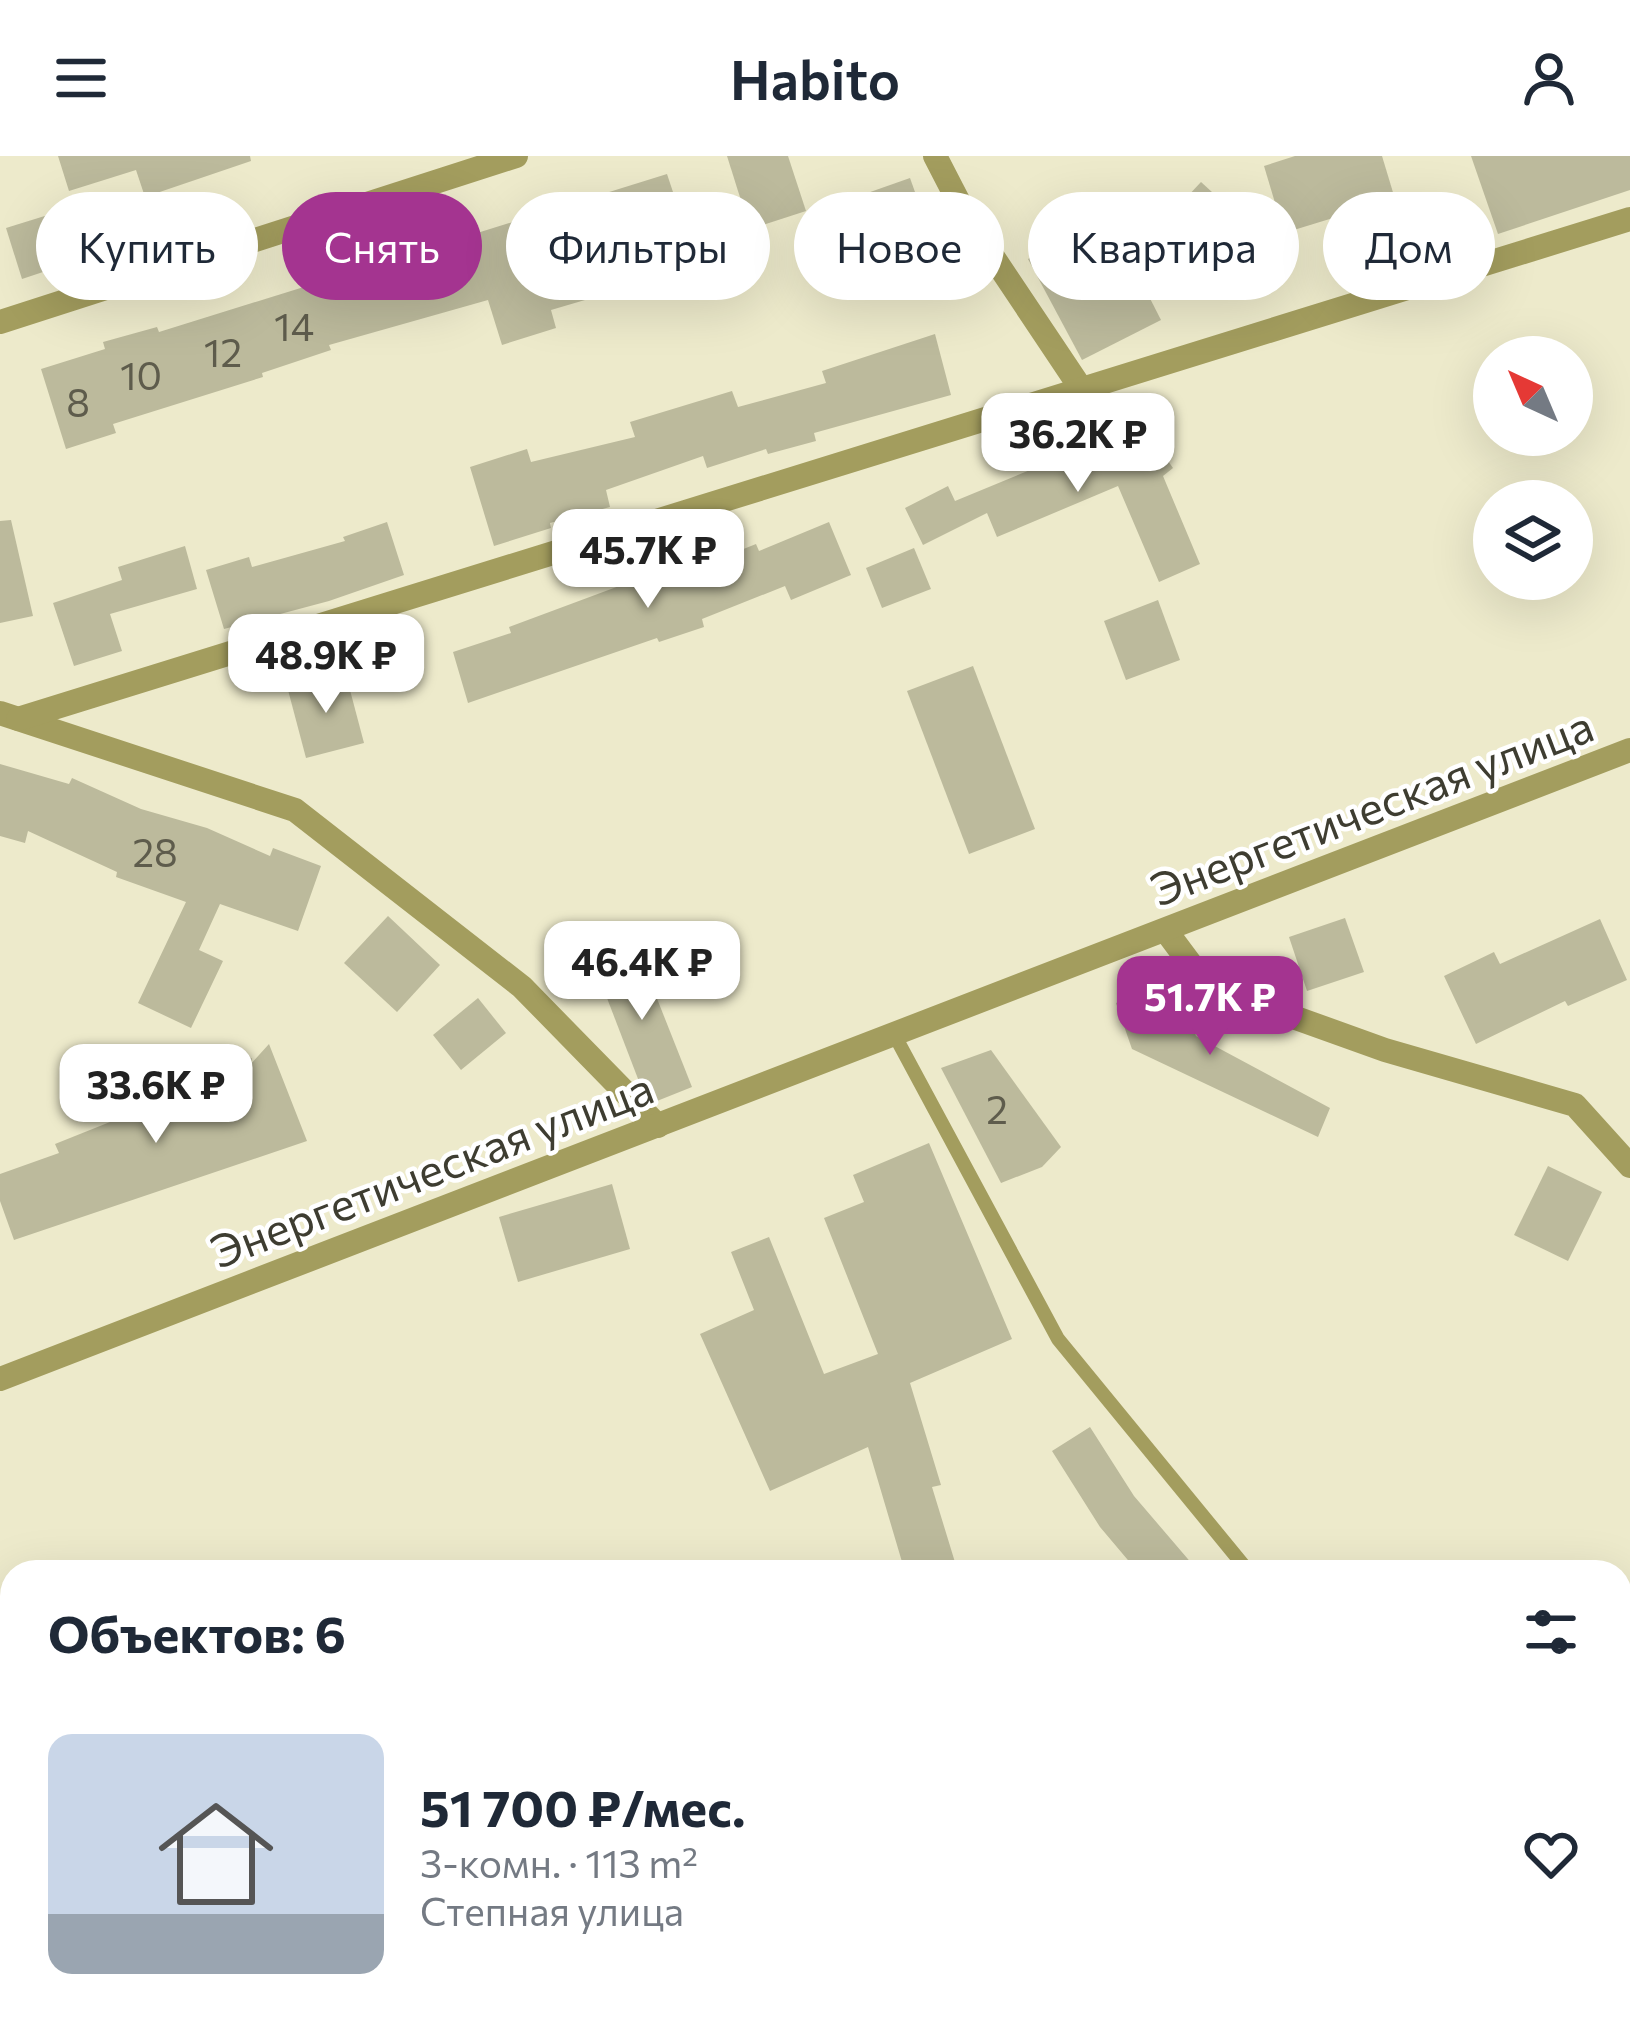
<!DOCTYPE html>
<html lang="ru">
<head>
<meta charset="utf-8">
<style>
  body { margin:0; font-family:Commissioner,sans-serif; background:#f2f2f3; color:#1f2937; height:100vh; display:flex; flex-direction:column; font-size:45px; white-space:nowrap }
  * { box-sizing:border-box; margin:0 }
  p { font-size:39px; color:#747a83 }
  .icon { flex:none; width:66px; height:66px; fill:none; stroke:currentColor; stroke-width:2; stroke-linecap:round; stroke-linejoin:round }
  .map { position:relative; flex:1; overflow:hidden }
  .panel { position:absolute; left:0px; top:1404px; width:1632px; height:471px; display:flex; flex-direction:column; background:#fff; border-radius:36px 36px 0 0; box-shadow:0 12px 48px #0002 }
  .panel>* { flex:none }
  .guide { position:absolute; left:36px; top:36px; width:1560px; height:108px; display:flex; gap:24px }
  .needle { width:78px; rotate:316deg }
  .tools { position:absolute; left:1473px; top:180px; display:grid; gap:24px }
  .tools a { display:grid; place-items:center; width:120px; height:120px; border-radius:50%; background:#fff; box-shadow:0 12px 48px #0002; font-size:60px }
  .price { position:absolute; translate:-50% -102px; padding:0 27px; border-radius:24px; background:#fff; color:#222; font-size:39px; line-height:78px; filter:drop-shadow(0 3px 6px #0008) }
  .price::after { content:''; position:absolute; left:50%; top:72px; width:36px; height:27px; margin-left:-18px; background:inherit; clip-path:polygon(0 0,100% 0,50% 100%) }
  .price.current { background:#a43490; color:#fff }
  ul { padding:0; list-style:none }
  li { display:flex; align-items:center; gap:36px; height:300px; padding:0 48px }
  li+li { border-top:3px solid #e0e1e3 }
  li span { display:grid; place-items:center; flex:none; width:336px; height:240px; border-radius:24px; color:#555 }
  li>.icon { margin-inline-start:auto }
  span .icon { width:144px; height:144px; fill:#fffc; stroke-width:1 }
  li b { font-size:51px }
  h2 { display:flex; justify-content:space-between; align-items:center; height:144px; padding:0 48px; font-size:51px }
  .chip { padding:0 42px; border-radius:54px; background:#fff; box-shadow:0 12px 48px #0002; font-size:42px; line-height:108px }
  .chip.current { background:#a43490; color:#fff }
  header { display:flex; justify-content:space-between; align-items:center; height:156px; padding:0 48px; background:#fff; font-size:54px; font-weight:600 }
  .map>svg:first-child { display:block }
  .building { fill:#bcba9c }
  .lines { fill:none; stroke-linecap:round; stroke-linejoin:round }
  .lane { stroke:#a39d5e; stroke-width:14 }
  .street { stroke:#a39d5e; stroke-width:24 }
  .labels { text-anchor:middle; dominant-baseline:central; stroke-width:9; stroke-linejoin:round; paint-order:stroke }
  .number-label { font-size:39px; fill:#5e5c4c }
  .street-label { font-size:45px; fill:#3e3d31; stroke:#fff }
</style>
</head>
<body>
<header><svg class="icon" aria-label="menu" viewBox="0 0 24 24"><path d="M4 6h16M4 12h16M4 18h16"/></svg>Habito<svg class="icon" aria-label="person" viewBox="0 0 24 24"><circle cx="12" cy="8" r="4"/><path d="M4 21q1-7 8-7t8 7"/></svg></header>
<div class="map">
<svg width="1630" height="1874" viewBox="0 0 1630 1874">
  <rect width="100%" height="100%" fill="#edeacb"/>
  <g class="building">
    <path d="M58,0H250L251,5L145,41L136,14L69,35Z"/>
    <path d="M727,0H788L806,55L750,73Z"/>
    <path d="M1295,0H1382L1395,43L1284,77L1264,10Z"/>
    <path d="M1471,0H1630V34L1498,78Z"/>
    <path d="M667,18L692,93L615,119L619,134L551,154L556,172L502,189L488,144L329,189L331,194L262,217L263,221L113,268L116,277L66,293L41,213L105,193L103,186L157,171L159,176Z"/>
    <path d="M910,22L931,81L861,107L839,47Z"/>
    <path d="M1201,26L1247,68L1202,117L1156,74Z"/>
    <path d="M64,54L79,104L22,123L6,72Z"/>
    <path d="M1109,62L1161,164L1082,204L1028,103Z"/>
    <path d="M935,178L951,239L814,277L816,285L768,298L766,293L707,312L703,300L606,334L610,351L550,367L551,372L494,390L470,311L527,293L531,306L635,281L630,266L732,235L738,251L826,227L822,215Z"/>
    <path d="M1134,257L1173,312L1163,320L1200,408L1159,426L1118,330L997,381L987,357L923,389L905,352L948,330L955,345L1047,307L1044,299L1086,281L1089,288Z"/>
    <path d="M11,364L33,460L0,467V365Z"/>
    <path d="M387,366L404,419L329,445L224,473L206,414L249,401L252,411L345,385L343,381Z"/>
    <path d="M829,366L851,419L791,444L785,430L702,463L704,471L659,486L657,482L468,547L453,496L511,477L509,471L638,423L684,407L686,416L756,388L759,395Z"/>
    <path d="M185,390L197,433L110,458L122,495L74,510L53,447L122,424L118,411Z"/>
    <path d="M914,392L931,433L882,452L866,412Z"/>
    <path d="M1158,444L1180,504L1126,524L1104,465Z"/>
    <path d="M973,510L1035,673L969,698L907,535Z"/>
    <path d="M346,519L364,587L306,602L288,534Z"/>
    <path d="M0,608L69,628L72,622L141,653L207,672L270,700L273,692L321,710L298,775L220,748L199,794L223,805L191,872L138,847L186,746L116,721L117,716L28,675L25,687L0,680Z"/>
    <path d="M388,760L440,809L397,856L344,807Z"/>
    <path d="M1345,762L1364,816L1307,835L1289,781Z"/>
    <path d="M1600,763L1627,824L1568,850L1565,845L1476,888L1444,820L1494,796L1500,808Z"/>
    <path d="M635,787L692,931L657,945L640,928L592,803Z"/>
    <path d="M1173,821L1196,880L1330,952L1318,981L1132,893L1116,847Z"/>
    <path d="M478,842L506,877L461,914L433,879Z"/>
    <path d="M269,888L307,985L14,1084L0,1045V1018L59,997L55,988L125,960L118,939L167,924L160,937L252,902L250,909Z"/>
    <path d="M991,894L1061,991L1042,1011L1001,1027L941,912Z"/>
    <path d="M929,987L1012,1183L910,1227L941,1329L932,1331L958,1416H905L868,1291L770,1335L700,1178L754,1154L731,1096L769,1081L824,1218L878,1198L824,1062L864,1046L853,1019Z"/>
    <path d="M1548,1010L1602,1036L1568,1105L1514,1079Z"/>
    <path d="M612,1028L630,1093L518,1126L499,1061Z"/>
    <path d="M1090,1271L1134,1340L1199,1416H1138L1100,1371L1052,1295Z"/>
  </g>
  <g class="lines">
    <g class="lane">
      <path d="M895,880L1058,1183L1249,1416"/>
      <path d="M1604,1863L1612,1874"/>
    </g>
    <g class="street">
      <path d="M935,0L967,62L1082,234"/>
      <path d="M0,166L516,0"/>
      <path d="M0,557L295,654L522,831L658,970"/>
      <path d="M18,563L1630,63"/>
      <path d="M1166,775L1207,830L1385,894L1575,949L1630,1010"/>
      <path d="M0,1223L1630,594"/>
    </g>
  </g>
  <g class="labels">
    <g class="number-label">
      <text x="294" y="169">14</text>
      <text x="223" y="195">12</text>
      <text x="141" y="218">10</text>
      <text x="78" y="245">8</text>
      <text x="155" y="695">28</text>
      <text x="997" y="952">2</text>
    </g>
    <g class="street-label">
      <text transform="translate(1371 650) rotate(-21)">Энергетическая улица</text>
      <text transform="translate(431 1012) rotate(-21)">Энергетическая улица</text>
    </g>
  </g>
</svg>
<div class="tools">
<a><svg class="needle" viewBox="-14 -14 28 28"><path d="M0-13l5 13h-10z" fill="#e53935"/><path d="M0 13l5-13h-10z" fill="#747a83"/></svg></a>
<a><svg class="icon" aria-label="layers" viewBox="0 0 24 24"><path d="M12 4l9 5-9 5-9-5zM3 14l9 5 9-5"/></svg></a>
</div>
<b class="price" style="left:1078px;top:339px">36.2K ₽</b>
<b class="price" style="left:648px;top:455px">45.7K ₽</b>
<b class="price" style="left:326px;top:560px">48.9K ₽</b>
<b class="price" style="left:642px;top:867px">46.4K ₽</b>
<b class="price current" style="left:1210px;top:902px">51.7K ₽</b>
<b class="price" style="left:156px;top:990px">33.6K ₽</b>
<div class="guide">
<a class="chip">Купить</a>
<a class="chip current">Снять</a>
<a class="chip">Фильтры</a>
<a class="chip">Новое</a>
<a class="chip">Квартира</a>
<a class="chip">Дом</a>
</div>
<section class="panel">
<h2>Объектов: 6<svg class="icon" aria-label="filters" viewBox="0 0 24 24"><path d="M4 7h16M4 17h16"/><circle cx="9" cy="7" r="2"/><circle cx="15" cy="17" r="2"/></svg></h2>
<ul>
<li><span style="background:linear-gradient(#c9d6e8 75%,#9aa5b1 0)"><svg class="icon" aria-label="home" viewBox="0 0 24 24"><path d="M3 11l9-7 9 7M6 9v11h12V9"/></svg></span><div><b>51 700 ₽/мес.</b><p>3-комн. · 113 m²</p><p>Степная улица</p></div><svg class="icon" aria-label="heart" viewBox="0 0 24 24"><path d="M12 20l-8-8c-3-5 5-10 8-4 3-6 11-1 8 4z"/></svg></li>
</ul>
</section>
</div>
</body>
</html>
